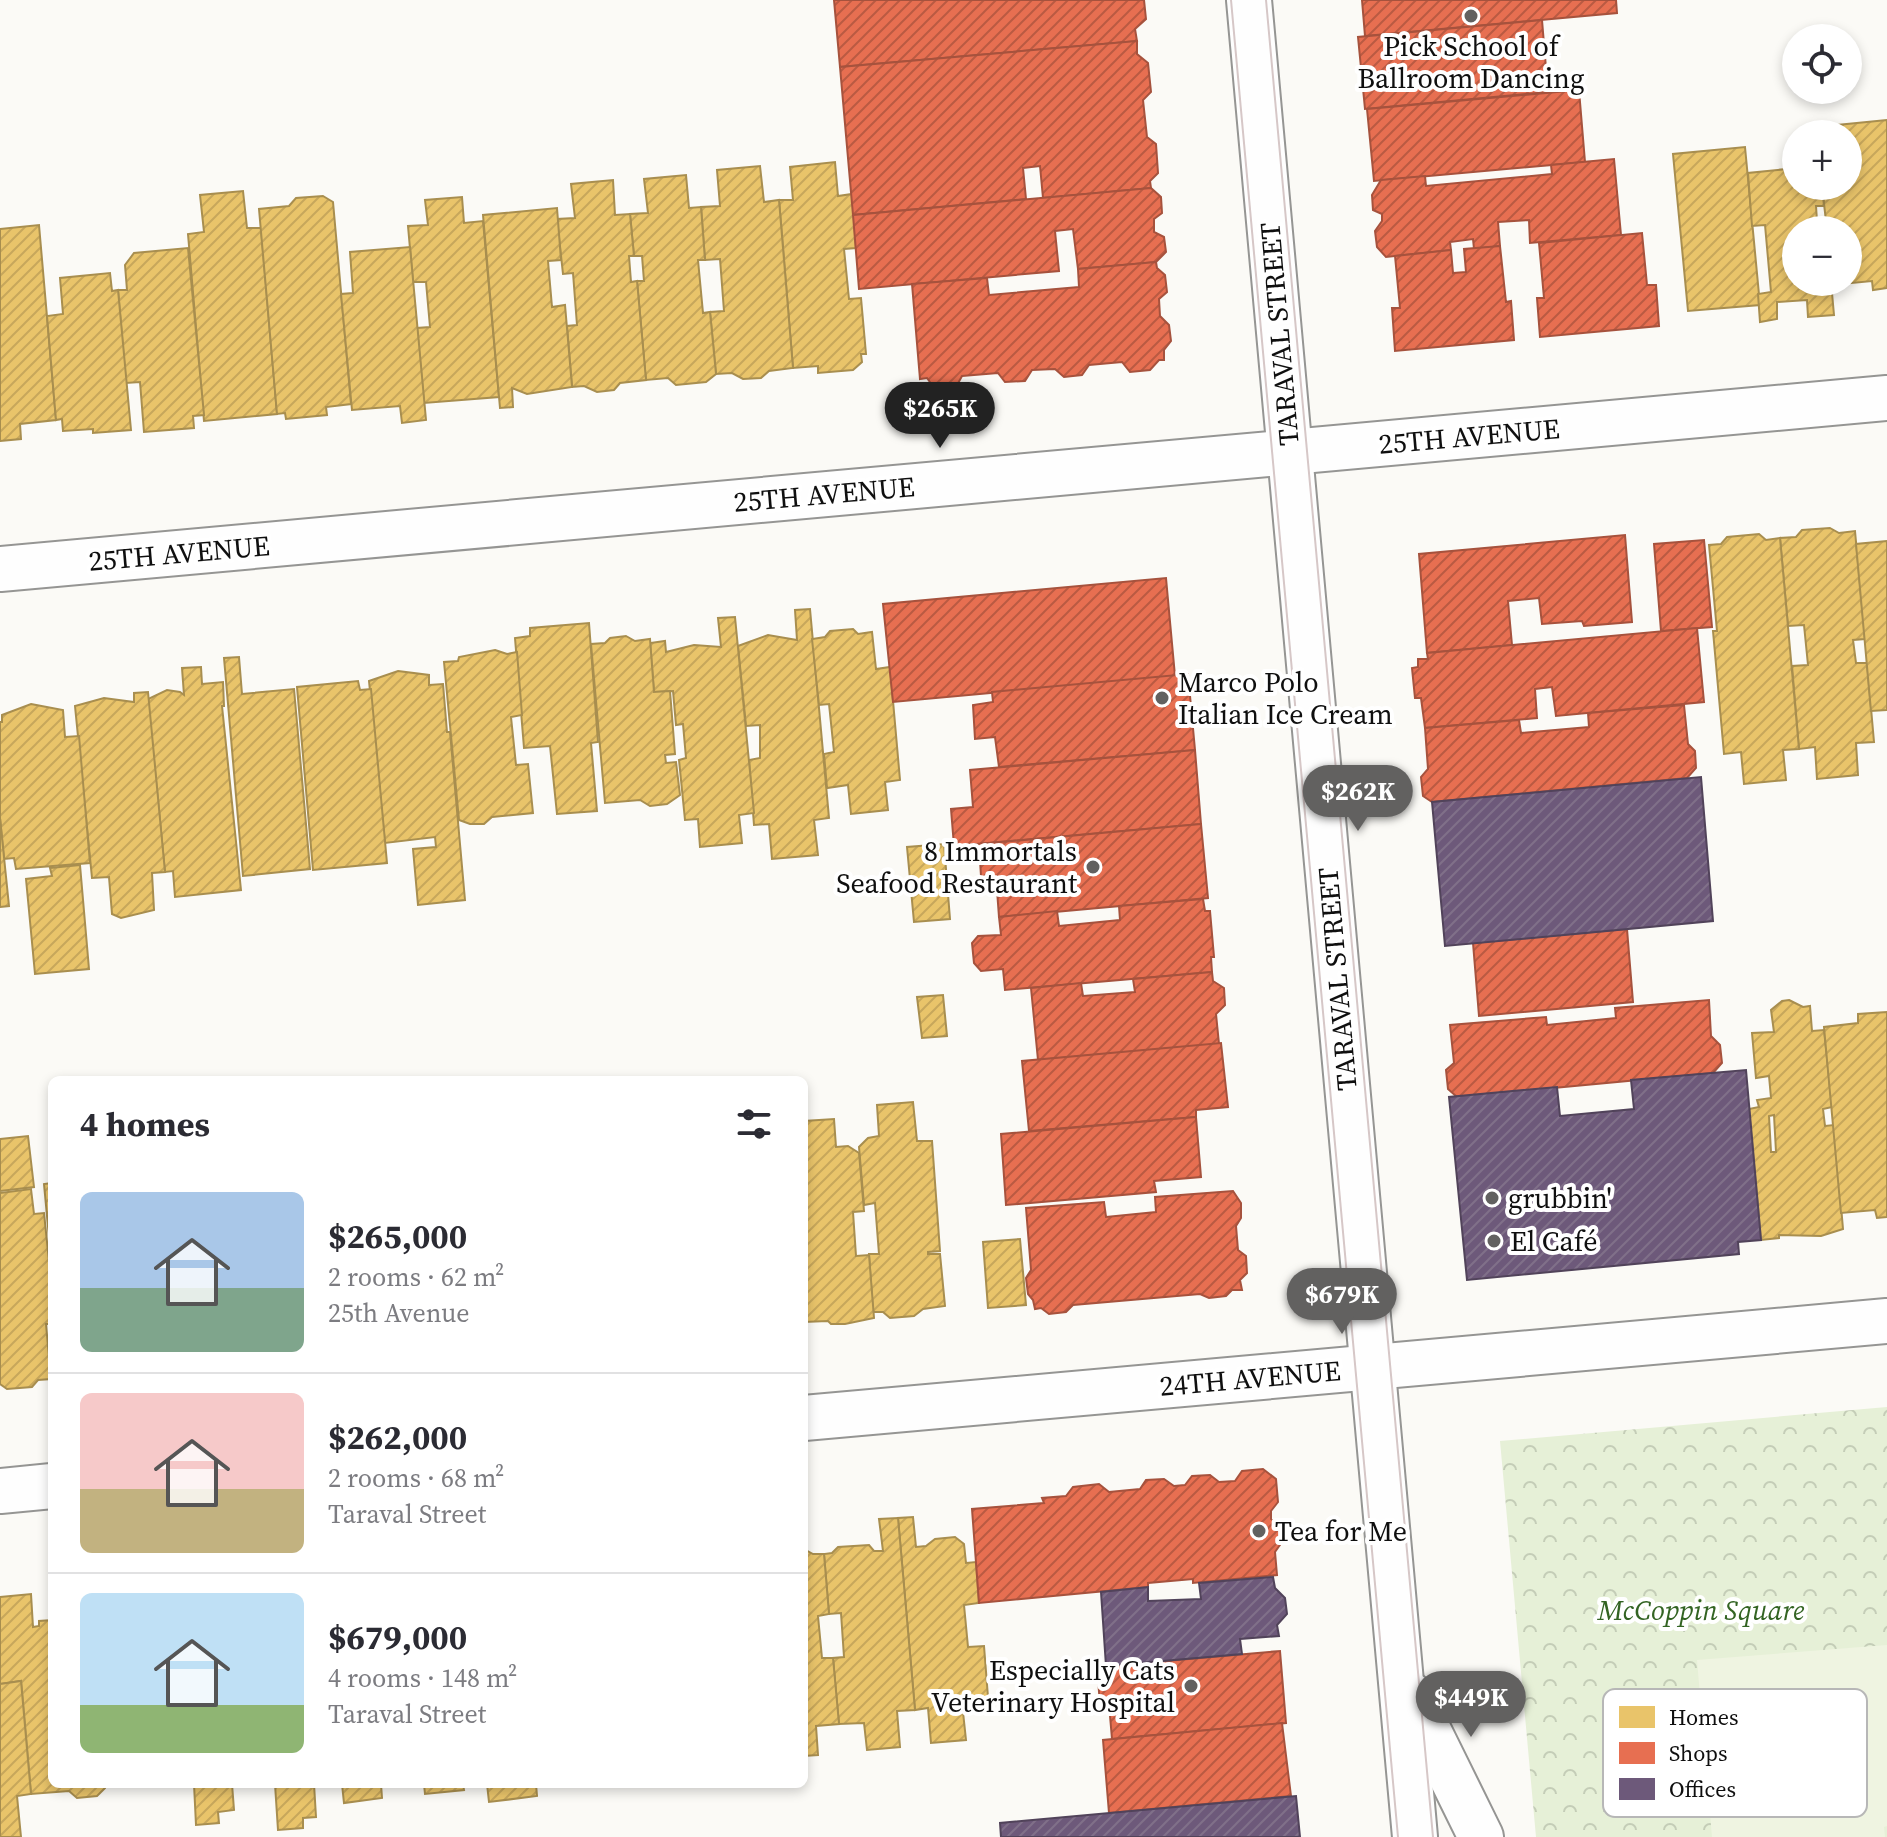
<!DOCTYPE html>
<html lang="en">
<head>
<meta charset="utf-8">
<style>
  body { margin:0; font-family:"Source Serif 4",serif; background:#f7f7f7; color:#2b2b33; height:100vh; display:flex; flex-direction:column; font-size:30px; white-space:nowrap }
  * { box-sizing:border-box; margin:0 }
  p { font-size:26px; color:#7c7c81 }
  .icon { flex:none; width:44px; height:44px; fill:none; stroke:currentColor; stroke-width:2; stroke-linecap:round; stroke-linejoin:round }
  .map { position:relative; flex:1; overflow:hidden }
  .panel { position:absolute; left:48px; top:1076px; width:760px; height:712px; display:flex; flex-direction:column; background:#fff; border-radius:12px; box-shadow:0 4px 12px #0003 }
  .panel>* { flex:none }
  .buttons { position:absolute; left:1782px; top:24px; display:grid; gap:16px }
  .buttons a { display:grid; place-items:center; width:80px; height:80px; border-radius:50%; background:#fff; box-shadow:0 4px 12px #0003; font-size:40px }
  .price { position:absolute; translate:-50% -68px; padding:0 18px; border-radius:28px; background:#626160; color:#fff; font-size:26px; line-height:52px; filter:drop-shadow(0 2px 4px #0008) }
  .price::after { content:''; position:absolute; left:50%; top:48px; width:24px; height:18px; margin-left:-12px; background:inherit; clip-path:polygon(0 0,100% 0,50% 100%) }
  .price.active { background:#222; color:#fff }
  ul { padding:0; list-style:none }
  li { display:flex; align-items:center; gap:24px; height:200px; padding:0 32px }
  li+li { border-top:2px solid #e1e1e2 }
  li span { display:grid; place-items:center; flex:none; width:224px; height:160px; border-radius:12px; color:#555 }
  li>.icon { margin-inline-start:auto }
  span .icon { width:96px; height:96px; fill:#fffc; stroke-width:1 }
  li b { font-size:34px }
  h2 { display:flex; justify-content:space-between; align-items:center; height:96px; padding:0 32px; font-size:34px }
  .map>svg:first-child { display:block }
  .park { fill:url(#park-crowns) }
  .pitch { fill:#eff4e1 }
  .homes { fill:url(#homes-hatch); stroke:#a88e4f; stroke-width:2; fill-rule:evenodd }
  .shops { fill:url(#shops-hatch); stroke:#a6523d; stroke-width:2 }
  .offices { fill:url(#offices-hatch); stroke:#51435a; stroke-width:2 }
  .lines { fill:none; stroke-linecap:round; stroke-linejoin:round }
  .minor-casing { stroke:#959593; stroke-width:48 }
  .minor { stroke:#fefefe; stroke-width:44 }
  .tram { stroke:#d6c7c7; stroke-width:2 }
  .poi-dot { fill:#626160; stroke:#fff; stroke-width:3 }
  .labels { text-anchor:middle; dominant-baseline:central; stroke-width:8; stroke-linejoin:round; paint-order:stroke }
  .poi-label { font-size:28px; fill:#0f0f0f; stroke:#fff; text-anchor:start }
  .street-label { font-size:28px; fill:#0f0f0f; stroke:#fff }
  .park-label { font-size:28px; font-style:italic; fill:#336423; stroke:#fff }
  .key { fill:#fff; stroke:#b7b7b7; stroke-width:2 }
  .key-label { font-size:22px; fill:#0f0f0f }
</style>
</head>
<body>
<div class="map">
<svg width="1887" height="1837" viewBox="0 0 1887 1837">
  <defs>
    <pattern id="park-crowns" width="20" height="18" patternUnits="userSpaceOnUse" patternTransform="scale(2)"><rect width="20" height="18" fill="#e6f0d7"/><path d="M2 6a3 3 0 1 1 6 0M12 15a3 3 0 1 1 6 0" fill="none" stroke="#c4cdb7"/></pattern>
    <pattern id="homes-hatch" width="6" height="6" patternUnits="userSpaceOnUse" patternTransform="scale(2)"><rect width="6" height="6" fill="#e9c46a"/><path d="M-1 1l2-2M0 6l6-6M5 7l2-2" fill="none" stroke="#c7a75b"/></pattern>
    <pattern id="shops-hatch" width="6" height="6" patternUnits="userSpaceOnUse" patternTransform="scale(2)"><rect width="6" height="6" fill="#e76f51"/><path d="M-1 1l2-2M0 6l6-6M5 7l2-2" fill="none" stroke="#ba5a42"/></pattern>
    <pattern id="offices-hatch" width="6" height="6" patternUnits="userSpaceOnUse" patternTransform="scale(2)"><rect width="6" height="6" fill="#6d597a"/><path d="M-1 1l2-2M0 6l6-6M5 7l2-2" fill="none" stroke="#807089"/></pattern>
  </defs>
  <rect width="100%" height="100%" fill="#fbfaf6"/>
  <path class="park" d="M1887,1407V1837H1536L1500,1441Z"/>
  <path class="pitch" d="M1887,1645V1826L1884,1827L1885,1837H1712L1697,1660Z"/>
  <g class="homes">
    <path d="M1887,120V288L1873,290L1872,281L1831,285V282H1848V230H1827L1822,186H1848V134H1817V127Z"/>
    <path d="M1745,147L1760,305L1688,311L1673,154Z"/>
    <path d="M835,162L838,196L852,194L856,248L844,249L849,299L861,298L866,354H861L862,362L853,370L818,373V366L793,368L779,200H793L790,167Z"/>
    <path d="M760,166L764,202L779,200L793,368L769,371L761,378L743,379L732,373L716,374L710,312L724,311L720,259L705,260L701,207L720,206L717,170Z"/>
    <path d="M1796,168V186H1822L1824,206H1816L1817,221L1826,220L1827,230H1796V282H1831L1834,315L1808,317L1807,300L1777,302V319L1760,322L1758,294L1771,292L1765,225L1752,226L1748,173Z"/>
    <path d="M686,175L689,208L701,207L705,260H698L703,313L710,312L716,374L706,382L676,385L668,378L646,380L637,281H644L642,256H634L630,214L648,213L644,179Z"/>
    <path d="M613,180L615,215L630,214L634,256H629L631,282L637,281L646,380L620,383L614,390L597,392L584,386L572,387L567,326L577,325L573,273L563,274L557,219L575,218L571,184Z"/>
    <path d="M243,191L247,228H261L277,414L204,421L188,234L204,232L200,195Z"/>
    <path d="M323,196L333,202L351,404L326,407L327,415L286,419L285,413L277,414L259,209L289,206L296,198Z"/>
    <path d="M462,197L464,223L483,221L499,397L424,403L417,328L430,327L426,282H413L408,226L428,225L425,200Z"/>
    <path d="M557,208L561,260L548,261L552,307L565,305L572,387L527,394L512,388L513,407L500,408L483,215Z"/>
    <path d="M39,225L56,420L20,424L21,439L0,441V229Z"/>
    <path d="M410,247L426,420L402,423L400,406L352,410L341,294L353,293L350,252Z"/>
    <path d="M188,248L204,415L193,416L194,428L144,432L140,382L126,383L118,290H127L125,265L134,253Z"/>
    <path d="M110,273L112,291L118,290L131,430L93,433V429L63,431L62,419L56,420L47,316L63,314L60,278Z"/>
    <path d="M1830,528L1839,533L1855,531L1865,639L1853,640L1856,663H1867L1874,742L1856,743L1858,775L1817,779L1815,747L1799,749L1792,666L1808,665L1804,625L1788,626L1780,538L1796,537L1802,530Z"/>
    <path d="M1759,534L1766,540L1780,538L1799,749L1783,750L1786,780L1744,784L1741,752L1724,754L1713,631H1717L1709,545L1721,544L1727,537Z"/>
    <path d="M1887,541V710L1871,711L1856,544Z"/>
    <path d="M810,609L829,818L814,820L818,855L772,859L769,824L754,825L749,760L760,758V725L746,726L738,646L768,635L797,640L795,610Z"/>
    <path d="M735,617L754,813L739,815L742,843L700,847L698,819L685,820L679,760L686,758L683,724L676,725L673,691L654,692L650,643L665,641L666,652L694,645L721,647L718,618Z"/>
    <path d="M589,623L598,742L591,743L597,811L557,814L550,746L524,748L515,638L530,636V628Z"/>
    <path d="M853,629L858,634L872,632L876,669L890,667L900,780L885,782L888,810L851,814L848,785L827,788L824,754L834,752L829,704L819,705L812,639L825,637L830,631Z"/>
    <path d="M626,636L635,641L650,639L654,692L670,691L675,754L665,755L666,763L676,762L680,795L667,804L650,806L640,800L605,803L591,644L605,643L610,638Z"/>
    <path d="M495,650L507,654L517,652L522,715L511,717L516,765L528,764L533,813L492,817L484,824H470L459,820L444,662L458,661L459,657Z"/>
    <path d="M239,657L242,694L294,689L310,869L243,876L224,658Z"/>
    <path d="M201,667L202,684L223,682L224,706H222L241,890L175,897L173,871L165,872L148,699L167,690L180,692L184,695L182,668Z"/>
    <path d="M398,671L429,675V685L443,684L447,732H450L465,900L418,905L413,849L436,847L435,837L385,843L369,681Z"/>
    <path d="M358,681L360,690L371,689L387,863L313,870L297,687Z"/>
    <path d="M148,692L165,872L152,873L154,910L121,918L112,914L109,877L92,878L75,706L104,698L134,702V693Z"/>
    <path d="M31,704L63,710L65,737L79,736L90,863L16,869L14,858L4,859L0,818V722H2V715Z"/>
    <path d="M0,818L9,906L0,907Z"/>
    <path d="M944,844L950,919L914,922L907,847Z"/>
    <path d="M80,865L89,969L35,974L26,879L52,876L50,868Z"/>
    <path d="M943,995L947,1036L922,1038L917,997Z"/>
    <path d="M1789,1000L1803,1007L1810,1006L1812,1031L1824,1030L1832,1107L1823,1109L1825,1126L1834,1125L1843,1229L1821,1236L1779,1235V1238L1761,1240L1749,1109L1759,1107L1757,1100L1771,1098L1769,1076L1756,1078L1752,1033L1774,1032L1771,1010L1782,1001ZM1774,1115L1776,1152H1771L1769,1116Z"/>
    <path d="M1887,1012V1217L1877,1218L1875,1210L1841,1213L1824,1027L1858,1023V1014Z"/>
    <path d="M913,1102L917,1141H932L940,1251L928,1252V1254H940L945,1306L923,1309L914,1316L890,1318L883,1312H873L869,1254H879L875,1203L864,1205L859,1147L868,1138L879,1136L877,1105Z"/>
    <path d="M834,1119L836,1147L848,1146L859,1153L864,1211L853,1212L856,1256L869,1255L874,1318L845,1324H831L828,1321L804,1322V1121Z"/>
    <path d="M28,1136L34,1187L0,1191V1139Z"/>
    <path d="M52,1183V1269L44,1184Z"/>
    <path d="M31,1189L34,1214L44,1213L52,1290V1324H46L51,1379L38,1380L32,1387L7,1389L0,1384V1193Z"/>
    <path d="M1020,1239L1026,1305L988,1308L983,1242Z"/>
    <path d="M913,1517L916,1547L926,1546L935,1539L955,1537L964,1544L966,1563L976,1562L979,1603L964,1605L968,1647L984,1646L989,1710L963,1712L966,1740L931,1743L928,1708L915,1710L898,1518Z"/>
    <path d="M898,1518L915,1710L897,1711L900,1747L867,1750L864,1723L839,1724L833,1658L844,1657L841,1613L829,1614L824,1554L832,1553L838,1547L869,1545L874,1551H883L879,1519Z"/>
    <path d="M804,1549L813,1554H824L829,1614L818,1616L822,1658H833L839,1724L816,1726L818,1755L804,1756Z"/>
    <path d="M31,1594L33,1627L39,1626V1621L52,1620V1784H105V1788L97,1796L77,1798L69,1791L31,1794L21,1681L0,1684V1597Z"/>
    <path d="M21,1681L31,1794L17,1796L21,1837H0V1684Z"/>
    <path d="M194,1784H232L234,1810L218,1812L219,1823L196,1825Z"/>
    <path d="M275,1784H314L316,1817L303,1818V1828L278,1830Z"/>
    <path d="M342,1784H381L382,1798L344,1803Z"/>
    <path d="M424,1784H463L464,1790L425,1794Z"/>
    <path d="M487,1784H536L537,1796L489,1802Z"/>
  </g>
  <g class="shops">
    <path d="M834,0H1144L1146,19L1135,29L1137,41L840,67Z"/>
    <path d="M1362,0H1616L1617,13L1365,36Z"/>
    <path d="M1542,20L1548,92L1365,109L1358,37Z"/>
    <path d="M1137,41V54L1148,63L1151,92L1143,100L1147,137L1156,144L1158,173L1150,181L1151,188L1043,198L1040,166L1023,168L1026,199L853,215L840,67Z"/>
    <path d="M1579,90L1585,162L1374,181L1367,109Z"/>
    <path d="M1614,159L1621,235L1530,243L1529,220L1498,222L1500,246L1474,249L1473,239L1450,242L1451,250L1386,257L1377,247L1375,231L1382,221V214L1373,210L1372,195L1381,180L1425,176L1426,186L1552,174L1551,165Z"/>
    <path d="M1151,188L1161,197L1162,213L1154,219V232L1164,237L1166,252L1156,262L1078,269L1073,229L1055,231L1059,271L859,289L853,215Z"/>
    <path d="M1642,233L1647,285H1656L1659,326L1540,337L1537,298H1544L1539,243Z"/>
    <path d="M1500,246L1506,302L1511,301L1514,340L1395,351L1392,308H1400L1395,256L1451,250L1453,273L1466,272L1464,249Z"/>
    <path d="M1156,262L1157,268L1165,275L1167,292L1159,299L1160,316L1169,325L1171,341L1164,350V360H1159L1150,370L1130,372L1122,362L1089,365L1082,375L1064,377L1055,369L1032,370L1025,381L1005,382L998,373L962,376L956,387L935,389L927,378L920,379L912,284L987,278L989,295L1079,287L1078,269Z"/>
    <path d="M1625,535L1632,622L1584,626L1582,621L1542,624L1539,598L1508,601L1512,645L1427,653L1419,554Z"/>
    <path d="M1704,540L1712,627L1661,631L1654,544Z"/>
    <path d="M1166,578L1175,676L893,702L883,604Z"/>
    <path d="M1697,628L1704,702L1556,716L1552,687L1535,689L1537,718L1425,728L1421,698H1415L1412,668L1418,667V659H1428L1427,653Z"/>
    <path d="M1188,674L1195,750L999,767L995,737L975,739L973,705L993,702L992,692Z"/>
    <path d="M1684,705L1688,744L1695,751L1696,768L1687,778L1432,802L1423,796L1421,777L1428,769L1425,728L1519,720L1521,733L1589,727L1588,713Z"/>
    <path d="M1195,750L1201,824L954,846L951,809L973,807L970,770Z"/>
    <path d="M1201,824L1208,898L999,917L997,890L982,892L979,844Z"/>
    <path d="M1203,899L1205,911H1210L1214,957H1211L1212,972L1005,990L1003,969L981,971L974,963L972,943L978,936L1001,935L999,917L1057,911L1059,926L1120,920L1119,906Z"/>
    <path d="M1627,929L1633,1002L1479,1016L1473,943Z"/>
    <path d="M1212,972L1213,981L1224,988L1225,1005L1216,1014L1219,1044L1038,1060L1031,988L1081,983L1083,996L1135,992L1133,979Z"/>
    <path d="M1709,1000L1711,1036L1720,1045L1722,1063L1713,1073L1457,1097L1448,1089L1446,1070L1454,1063L1450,1025L1546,1017L1547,1025L1616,1018L1615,1008Z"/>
    <path d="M1221,1043L1228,1107L1196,1110V1117L1029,1131L1022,1061Z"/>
    <path d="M1196,1117L1201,1177L1154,1181L1156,1192L1006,1205L1001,1134Z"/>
    <path d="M1233,1191L1241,1203V1218L1236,1226L1238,1250L1246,1256L1247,1273L1240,1280L1242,1290H1232L1226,1296L1209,1298L1200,1294L1073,1305L1066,1312L1049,1314L1041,1308L1035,1309L1033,1300L1028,1294L1026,1278L1031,1270L1026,1208L1104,1202L1106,1217L1156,1212L1155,1197Z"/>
    <path d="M1263,1469L1276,1479L1278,1502L1271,1511V1519L1281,1525L1282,1542L1275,1552L1277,1575L1193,1583V1579L1148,1583V1587L979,1603L972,1509L1044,1503L1042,1498L1066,1496L1073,1487L1099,1484L1109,1492L1140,1489L1146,1480L1164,1479L1174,1486L1185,1485L1192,1476L1210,1475L1219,1482L1235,1481L1242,1471Z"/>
    <path d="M1280,1651L1286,1723L1112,1739L1109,1704H1100L1097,1667Z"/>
    <path d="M1282,1723L1291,1796L1109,1813L1103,1740Z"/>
  </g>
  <g class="offices">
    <path d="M1701,777L1713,921L1445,946L1432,802Z"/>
    <path d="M1746,1070L1761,1240L1738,1242L1739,1254L1467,1280L1449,1097L1557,1087L1560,1116L1634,1109L1631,1080Z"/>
    <path d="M1273,1577L1275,1588L1285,1598L1287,1614L1277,1625L1279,1636L1240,1639L1242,1654L1106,1666L1101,1592L1148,1587V1601L1201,1599L1199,1583Z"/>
    <path d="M1296,1796L1300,1837H1001L1000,1823Z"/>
  </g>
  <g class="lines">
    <g class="minor-casing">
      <g id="minor">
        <path d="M1249,0L1415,1837"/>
        <path d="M0,569L1887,398"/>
        <path d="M804,1418L1887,1321"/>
        <path d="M0,1491L52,1486"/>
        <path d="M1411,1695L1481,1837"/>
      </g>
    </g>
    <use href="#minor" class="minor"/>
    <g class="tram">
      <path d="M1231,0L1398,1837"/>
      <path d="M1266,0L1433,1837"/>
    </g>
  </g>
  <g class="poi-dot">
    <circle cx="1471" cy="16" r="8"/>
    <circle cx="1162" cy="698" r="8"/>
    <circle cx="1093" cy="867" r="8"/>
    <circle cx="1492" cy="1198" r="8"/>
    <circle cx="1494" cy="1241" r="8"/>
    <circle cx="1259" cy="1531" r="8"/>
    <circle cx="1191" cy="1686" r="8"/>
  </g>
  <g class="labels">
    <g class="poi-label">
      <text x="1471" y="46" text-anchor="middle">Pick School of<tspan x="1471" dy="32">Ballroom Dancing</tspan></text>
      <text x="1178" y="682">Marco Polo<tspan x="1178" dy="32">Italian Ice Cream</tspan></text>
      <text x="1077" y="851" text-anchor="end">8 Immortals<tspan x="1077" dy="32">Seafood Restaurant</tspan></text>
      <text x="1508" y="1198">grubbin'</text>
      <text x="1510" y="1241">El Café</text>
      <text x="1275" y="1531">Tea for Me</text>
      <text x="1175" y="1670" text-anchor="end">Especially Cats<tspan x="1175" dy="32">Veterinary Hospital</tspan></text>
    </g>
    <g class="street-label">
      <text transform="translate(1279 334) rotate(-95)">TARAVAL STREET</text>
      <text transform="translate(1469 436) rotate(-5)">25TH AVENUE</text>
      <text transform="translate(824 494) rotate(-5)">25TH AVENUE</text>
      <text transform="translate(179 553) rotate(-5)">25TH AVENUE</text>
      <text transform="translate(1337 979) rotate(-95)">TARAVAL STREET</text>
      <text transform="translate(1250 1378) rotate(-5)">24TH AVENUE</text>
    </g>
    <g class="park-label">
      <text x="1701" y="1610">McCoppin Square</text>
    </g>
  </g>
  <rect x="1603" y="1689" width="264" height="128" rx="12" class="key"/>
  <rect x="1619" y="1706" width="36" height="22" fill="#e9c46a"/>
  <rect x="1619" y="1742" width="36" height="22" fill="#e76f51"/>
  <rect x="1619" y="1778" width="36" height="22" fill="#6d597a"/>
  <g class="key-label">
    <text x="1669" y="1725">Homes</text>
    <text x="1669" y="1761">Shops</text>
    <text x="1669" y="1797">Offices</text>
  </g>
</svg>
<div class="buttons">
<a><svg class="icon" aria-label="locate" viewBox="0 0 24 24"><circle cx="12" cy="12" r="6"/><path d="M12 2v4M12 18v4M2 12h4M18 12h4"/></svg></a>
<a>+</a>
<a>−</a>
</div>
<b class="price active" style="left:940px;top:450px">$265K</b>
<b class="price" style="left:1358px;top:833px">$262K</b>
<b class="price" style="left:1342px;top:1336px">$679K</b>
<b class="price" style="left:1471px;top:1739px">$449K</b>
<section class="panel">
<h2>4 homes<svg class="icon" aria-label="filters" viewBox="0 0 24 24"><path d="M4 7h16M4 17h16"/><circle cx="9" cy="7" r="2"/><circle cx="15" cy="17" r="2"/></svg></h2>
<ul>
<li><span style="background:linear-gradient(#a9c7e8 60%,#7fa58c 0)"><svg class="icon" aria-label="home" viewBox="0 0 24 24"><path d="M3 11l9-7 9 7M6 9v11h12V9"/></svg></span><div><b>$265,000</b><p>2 rooms · 62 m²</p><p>25th Avenue</p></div></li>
<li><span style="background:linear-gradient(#f6c9c9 60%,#c2b280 0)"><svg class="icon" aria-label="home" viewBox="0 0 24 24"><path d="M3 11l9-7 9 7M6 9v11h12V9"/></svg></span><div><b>$262,000</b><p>2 rooms · 68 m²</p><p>Taraval Street</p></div></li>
<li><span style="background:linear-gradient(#bfe0f5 70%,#8fb573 0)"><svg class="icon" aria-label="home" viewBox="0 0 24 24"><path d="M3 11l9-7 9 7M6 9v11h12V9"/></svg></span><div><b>$679,000</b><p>4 rooms · 148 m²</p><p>Taraval Street</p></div></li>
</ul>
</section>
</div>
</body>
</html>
